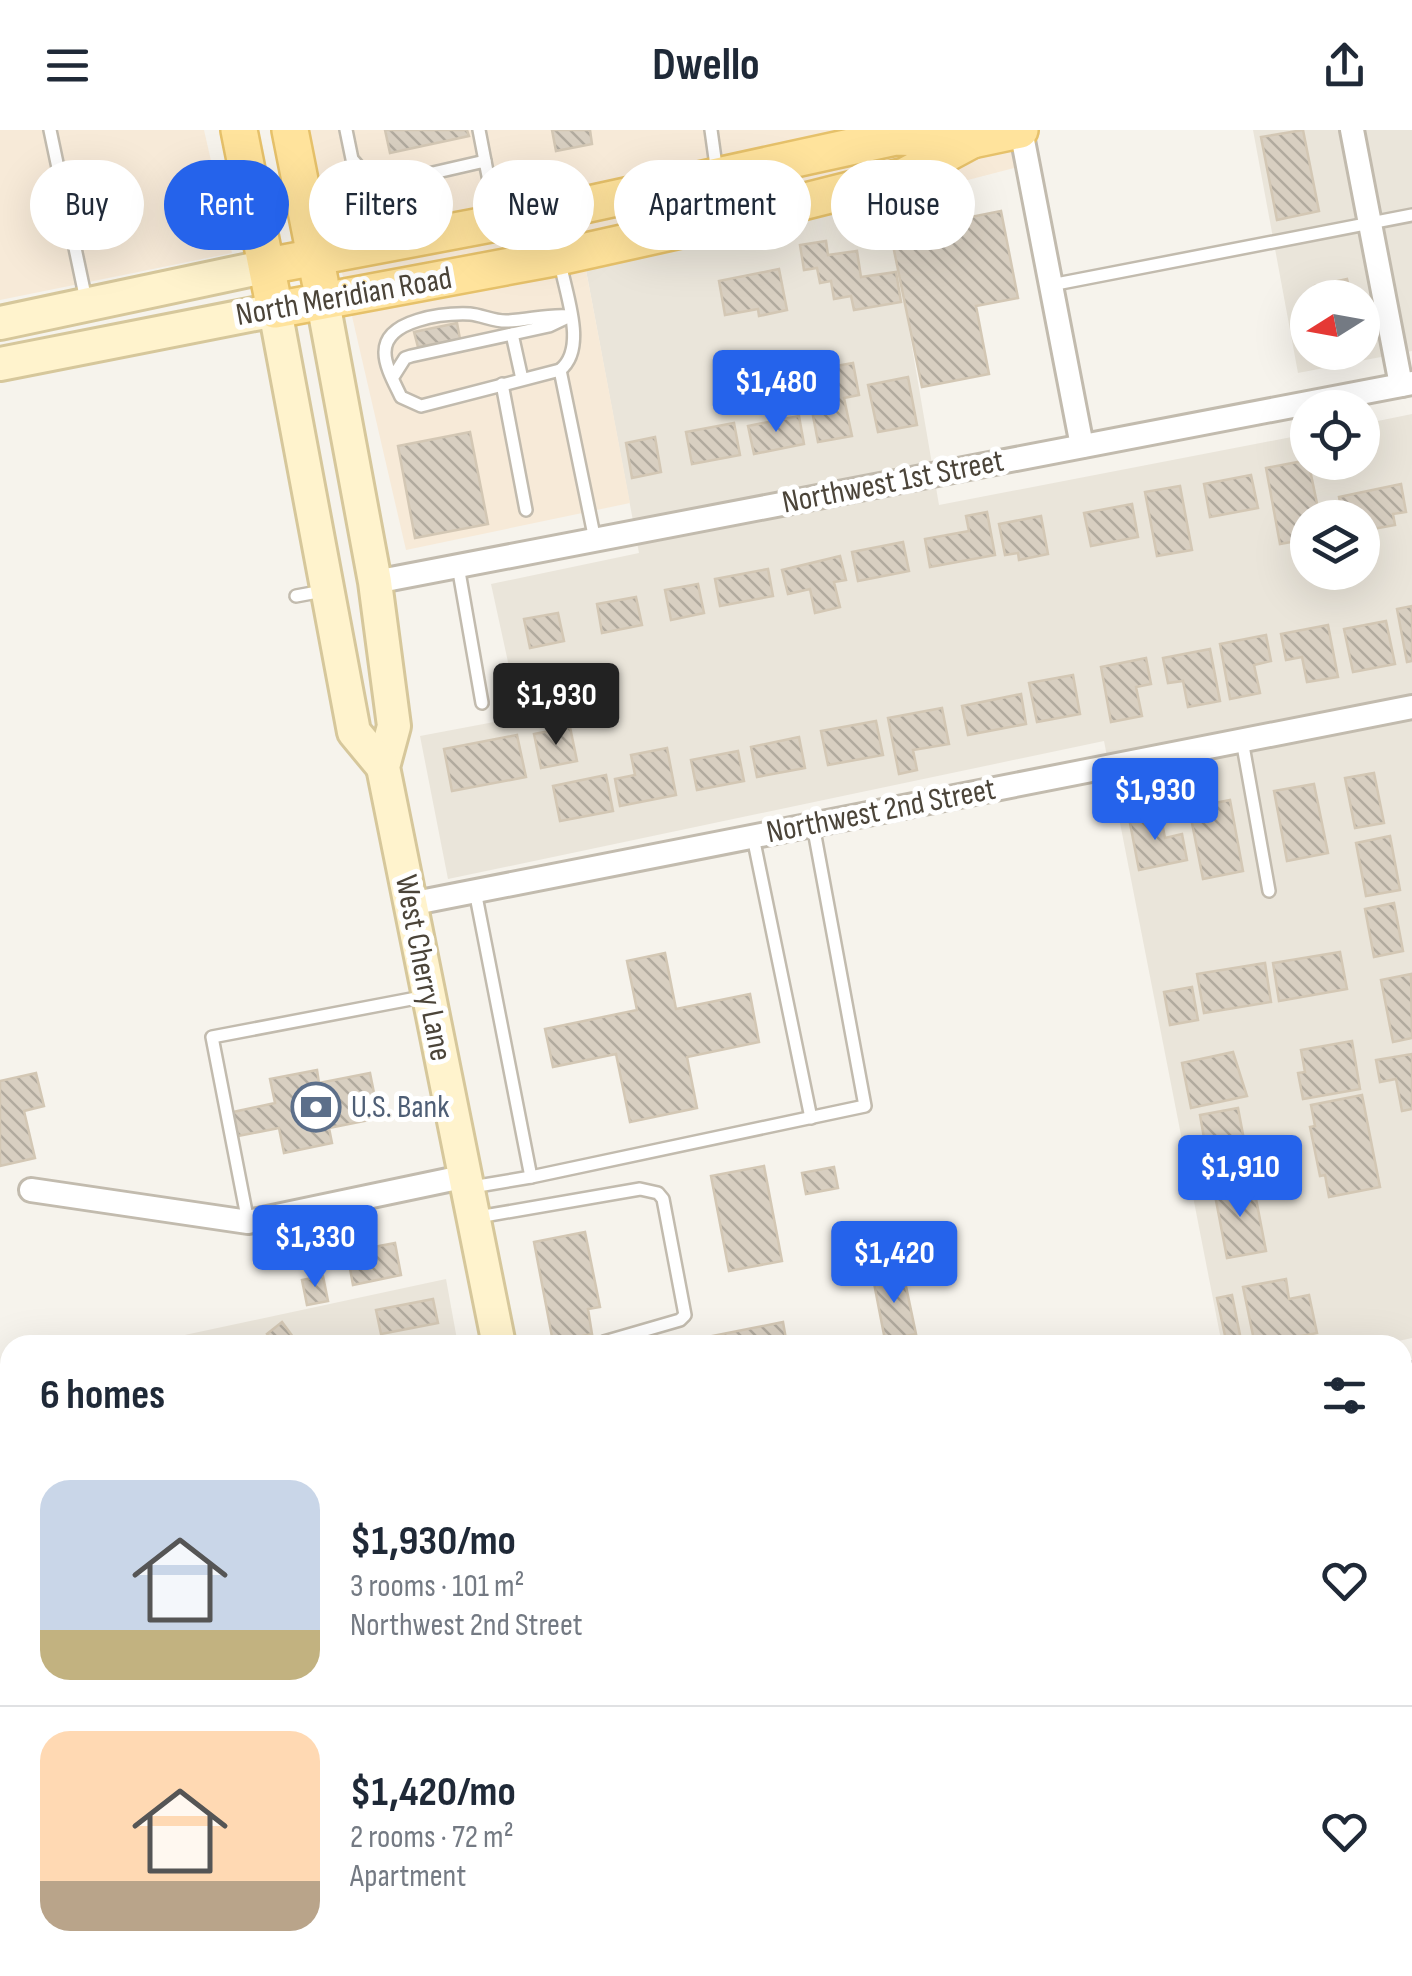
<!DOCTYPE html>
<html lang="en">
<head>
<meta charset="utf-8">
<style>
  body { margin:0; font-family:"Sofia Sans Condensed",sans-serif; background:#f6f6f7; color:#1f2937; height:100vh; display:flex; flex-direction:column; font-size:38px; white-space:nowrap }
  * { box-sizing:border-box; margin:0 }
  p { font-size:32px; color:#747a83 }
  .icon { flex:none; width:55px; height:55px; fill:none; stroke:currentColor; stroke-width:2; stroke-linecap:round; stroke-linejoin:round }
  .map { position:relative; flex:1; overflow:hidden }
  .details { position:absolute; left:0px; top:1205px; width:1412px; height:642px; display:flex; flex-direction:column; background:#fff; border-radius:30px 30px 0 0; box-shadow:0 10px 40px #0002 }
  .details>* { flex:none }
  .hud { position:absolute; left:30px; top:30px; width:1352px; height:90px; display:flex; gap:20px }
  .needle { width:65px; rotate:259deg }
  .buttons { position:absolute; left:1290px; top:150px; display:grid; gap:20px }
  .buttons a { display:grid; place-items:center; width:90px; height:90px; border-radius:50%; background:#fff; box-shadow:0 10px 40px #0002; font-size:50px }
  .price { position:absolute; translate:-50% -85px; padding:0 22px; border-radius:10px; background:#2563eb; color:#fff; font-size:32px; line-height:65px; filter:drop-shadow(0 2px 5px #0008) }
  .price::after { content:''; position:absolute; left:50%; top:60px; width:30px; height:22px; margin-left:-15px; background:inherit; clip-path:polygon(0 0,100% 0,50% 100%) }
  .price.selected { background:#222; color:#fff }
  ul { padding:0; list-style:none }
  li { display:flex; align-items:center; gap:30px; height:250px; padding:0 40px }
  li+li { border-top:2px solid #e0e1e3 }
  li span { display:grid; place-items:center; flex:none; width:280px; height:200px; border-radius:30px; color:#555 }
  li>.icon { margin-inline-start:auto }
  span .icon { width:120px; height:120px; fill:#fffc; stroke-width:1 }
  li b { font-size:42px }
  h2 { display:flex; justify-content:space-between; align-items:center; height:120px; padding:0 40px; font-size:42px }
  .tag { padding:0 35px; border-radius:45px; background:#fff; box-shadow:0 10px 40px #0002; font-size:35px; line-height:90px }
  .tag.selected { background:#2563eb; color:#fff }
  header { display:flex; justify-content:space-between; align-items:center; height:130px; padding:0 40px; background:#fff; font-size:45px; font-weight:700 }
  .map>svg:first-child { display:block }
  .residential { fill:#eae5da; fill-rule:evenodd }
  .commercial { fill:#f7ead8 }
  .building { fill:url(#building-back-hatch); stroke:#d3c7b4; stroke-width:2.5 }
  .lines { fill:none; stroke-linecap:round; stroke-linejoin:round }
  .lane-casing { stroke:#c2bbae; stroke-width:16 }
  .street-casing { stroke:#c2bbae; stroke-width:28 }
  .secondary-casing { stroke:#d6c79b; stroke-width:38 }
  .primary-casing { stroke:#e6c16a; stroke-width:40 }
  .lane { stroke:#fff; stroke-width:11 }
  .street { stroke:#fff; stroke-width:22 }
  .secondary { stroke:#fff3cd; stroke-width:32 }
  .primary { stroke:#ffe39c; stroke-width:35 }
  .labels { text-anchor:middle; dominant-baseline:central; stroke-width:10; stroke-linejoin:round; paint-order:stroke }
  .street-label { font-size:32px; fill:#4b4439; stroke:#fff }
  .service-label { font-size:32px; fill:#4e5e75; stroke:#fff; text-anchor:start }
</style>
</head>
<body>
<header><svg class="icon" aria-label="menu" viewBox="0 0 24 24"><path d="M4 6h16M4 12h16M4 18h16"/></svg>Dwello<svg class="icon" aria-label="share" viewBox="0 0 24 24"><path d="M12 15V3M7 8l5-5 5 5M5 13v7h14v-7"/></svg></header>
<div class="map">
<svg width="1412" height="1846" viewBox="0 0 1412 1846">
  <defs>
    <pattern id="building-back-hatch" width="6" height="6" patternUnits="userSpaceOnUse" patternTransform="scale(2.5)"><rect width="6" height="6" fill="#d8cfc1"/><path d="M-1 5l2 2M0 0l6 6M5-1l2 2" fill="none" stroke="#b1aa9e"/></pattern>
  </defs>
  <rect width="100%" height="100%" fill="#f6f3ec"/>
  <g class="residential">
    <path d="M1253,0H1412V221L1298,243ZM1308,168H1362V222H1308Z"/>
    <path d="M887,71L939,375L1307,304L1308,332H1362L1363,294L1412,284V1208L1380,1215H1222L1104,611L448,749L420,606L520,587L491,454L639,423L586,140ZM1308,388H1362V442H1308Z"/>
    <path d="M446,1149L458,1215H138Z"/>
    <path d="M10,1242V1838H510L497,1846H0V1245Z"/>
    <path d="M1412,1272V1846H926L925,1838H1402V1274Z"/>
  </g>
  <g class="commercial">
    <path d="M0,0H204L232,123L0,170Z"/>
    <path d="M309,0H1016L1026,35L887,71L586,140L630,373L406,420Z"/>
    <path d="M655,1838H925L926,1846H657Z"/>
  </g>
  <g class="building">
    <path d="M385,0H467L469,6L390,23Z"/>
    <path d="M552,0H590L592,14L556,21Z"/>
    <path d="M1303,0L1319,81L1277,90L1261,7Z"/>
    <path d="M1001,81L1018,168L976,176L989,244L922,257L888,91L909,87L911,99Z"/>
    <path d="M826,111L828,125L857,121L861,147L896,142L901,172L854,180L851,166L834,169L831,151L820,153L817,138L804,140L800,115Z"/>
    <path d="M779,139L787,180L759,186L758,179L725,185L719,151Z"/>
    <path d="M1347,149L1352,168H1317L1315,156Z"/>
    <path d="M457,193L460,209L418,217L414,202Z"/>
    <path d="M853,233L859,265L844,268L852,306L818,312L809,265L824,262L819,239Z"/>
    <path d="M908,247L917,295L878,302L868,255Z"/>
    <path d="M799,286L804,314L754,324L748,296Z"/>
    <path d="M734,293L740,325L692,334L686,302Z"/>
    <path d="M470,302L488,394L415,408L398,316Z"/>
    <path d="M655,307L661,342L632,348L626,313Z"/>
    <path d="M1308,330L1320,388H1308V409L1280,414L1266,338Z"/>
    <path d="M1251,345L1258,378L1210,387L1204,354Z"/>
    <path d="M1401,354L1406,382L1393,384L1395,395L1362,401V388H1343L1339,367Z"/>
    <path d="M1180,356L1192,420L1157,426L1145,362Z"/>
    <path d="M1132,374L1138,407L1091,416L1084,383Z"/>
    <path d="M987,382L995,425L930,437L925,409L969,401L966,386Z"/>
    <path d="M1041,386L1048,424L1019,430L1018,423L1005,425L999,394Z"/>
    <path d="M903,412L909,441L858,451L852,422Z"/>
    <path d="M840,426L846,450L834,452L840,477L815,483L810,459L788,464L782,440Z"/>
    <path d="M768,439L773,466L720,476L715,449Z"/>
    <path d="M698,454L704,483L671,490L665,460Z"/>
    <path d="M636,467L642,495L602,503L597,474Z"/>
    <path d="M1412,476V531L1407,532L1397,479Z"/>
    <path d="M558,483L564,511L530,518L524,489Z"/>
    <path d="M1386,491L1395,534L1353,542L1344,499Z"/>
    <path d="M1328,495L1338,547L1307,552L1302,527L1286,530L1281,504Z"/>
    <path d="M1266,505L1271,531L1254,535L1260,563L1230,569L1220,514Z"/>
    <path d="M1210,519L1220,571L1188,577L1183,551L1168,553L1163,528Z"/>
    <path d="M1146,528L1151,554L1136,557L1142,586L1111,592L1101,537Z"/>
    <path d="M1073,545L1080,584L1037,592L1029,553Z"/>
    <path d="M1021,564L1026,594L968,605L962,576Z"/>
    <path d="M942,578L949,614L913,620L917,640L899,644L888,588Z"/>
    <path d="M876,591L883,625L828,635L821,601Z"/>
    <path d="M570,597L577,631L541,638L534,604Z"/>
    <path d="M517,605L526,647L452,661L444,619Z"/>
    <path d="M799,607L805,638L757,647L751,617Z"/>
    <path d="M667,618L676,665L620,676L615,649L635,645L631,625Z"/>
    <path d="M738,621L744,651L697,660L691,630Z"/>
    <path d="M1374,643L1384,693L1355,698L1345,648Z"/>
    <path d="M606,645L613,681L560,691L553,656Z"/>
    <path d="M1314,654L1328,723L1287,731L1274,661Z"/>
    <path d="M1230,670L1243,741L1203,749L1189,678Z"/>
    <path d="M1160,682L1165,708L1182,704L1187,730L1139,740L1129,688Z"/>
    <path d="M1390,706L1400,760L1366,766L1356,713Z"/>
    <path d="M1394,773L1403,821L1374,827L1365,779Z"/>
    <path d="M1340,822L1347,859L1279,871L1273,833Z"/>
    <path d="M665,823L676,879L750,864L759,912L687,927L697,978L630,992L616,924L553,937L545,899L637,880L627,831Z"/>
    <path d="M1265,833L1271,872L1204,883L1197,844Z"/>
    <path d="M1411,844L1412,908L1393,912L1381,850Z"/>
    <path d="M1192,857L1198,890L1170,895L1164,862Z"/>
    <path d="M1352,911L1360,959L1303,969L1298,943L1305,942L1301,920Z"/>
    <path d="M1233,922L1247,966L1191,978L1182,933Z"/>
    <path d="M1412,924V979L1402,981L1396,949L1380,952L1376,930Z"/>
    <path d="M317,940L319,953L370,943L379,988L329,998L332,1013L284,1023L279,998L238,1006L233,982L275,973L270,949Z"/>
    <path d="M36,943L44,976L24,981L35,1028L0,1036V951Z"/>
    <path d="M1362,965L1380,1057L1329,1067L1325,1045L1320,1046L1310,997L1315,996L1311,975Z"/>
    <path d="M1238,978L1251,1047L1212,1054L1200,985Z"/>
    <path d="M764,1036L782,1131L729,1141L711,1046Z"/>
    <path d="M834,1037L838,1058L806,1064L802,1043Z"/>
    <path d="M1253,1053L1266,1121L1227,1128L1214,1060Z"/>
    <path d="M585,1102L600,1177L588,1179L592,1204L553,1212L534,1112Z"/>
    <path d="M395,1113L401,1145L353,1155L347,1122Z"/>
    <path d="M903,1142L916,1204L885,1210L873,1148Z"/>
    <path d="M323,1146L328,1171L307,1175L302,1150Z"/>
    <path d="M1286,1149L1289,1169L1309,1165L1317,1203L1255,1215L1243,1157Z"/>
    <path d="M1232,1165L1242,1215H1227L1217,1168Z"/>
    <path d="M433,1169L438,1193L381,1204L376,1180Z"/>
    <path d="M282,1192L299,1215H276L267,1204Z"/>
    <path d="M783,1192L787,1215H667Z"/>
    <path d="M1412,1317V1378L1402,1380V1351L1410,1349L1405,1318Z"/>
    <path d="M10,1424V1481L0,1483V1458L6,1457L0,1426Z"/>
    <path d="M1412,1473V1530L1402,1531V1475Z"/>
    <path d="M0,1600L10,1621V1658L0,1637Z"/>
    <path d="M1402,1616L1408,1627L1412,1625V1660L1402,1664Z"/>
    <path d="M10,1730V1755L0,1758V1732Z"/>
    <path d="M1402,1788L1412,1808V1846H1359L1355,1838H1402Z"/>
    <path d="M401,1838H429L434,1846H402L398,1839Z"/>
    <path d="M838,1838H922L923,1846H840Z"/>
    <path d="M963,1838H1000L1002,1846H965Z"/>
    <path d="M1304,1838H1342L1346,1846H1305L1308,1845Z"/>
  </g>
  <g class="lines">
    <g class="lane-casing">
      <g id="lane">
        <path d="M50,0L86,170"/>
        <path d="M346,0L352,29L371,51L411,48L485,31L496,86"/>
        <path d="M479,0L485,31"/>
        <path d="M711,0L717,43"/>
        <path d="M560,132C565,163 588,218 560,240"/>
        <path d="M1051,155L1412,85"/>
        <path d="M512,204L522,249"/>
        <path d="M393,247L405,228L411,226L549,196L570,186C546,184 531,190 508,191C495,192 482,185 470,184C445,183 384,189 385,223C385,237 395,254 401,267L421,276L560,240L595,410"/>
        <path d="M502,254L526,380"/>
        <path d="M458,436L482,573"/>
        <path d="M296,466L323,461"/>
        <path d="M1242,610L1269,761"/>
        <path d="M753,707L811,988"/>
        <path d="M531,1047L865,976L813,695"/>
        <path d="M472,1057L531,1047L475,761"/>
        <path d="M478,1087L640,1059L658,1063L663,1069L685,1185L680,1190L604,1212"/>
        <path d="M248,1092L212,907L427,866"/>
        <path d="M799,1838L801,1846"/>
      </g>
    </g>
    <g class="street-casing">
      <g id="street">
        <path d="M1021,0L1082,316"/>
        <path d="M1352,0L1401,255"/>
        <path d="M375,452L1412,253"/>
        <path d="M410,774L1412,577"/>
        <path d="M31,1060L248,1092L467,1046"/>
        <path d="M1402,1246L1412,1244"/>
        <path d="M1402,1427L1412,1425"/>
        <path d="M1402,1714L1412,1708"/>
        <path d="M1075,1838L1078,1846"/>
        <path d="M1135,1846L1173,1838"/>
      </g>
    </g>
    <g class="secondary-casing">
      <g id="secondary">
        <path d="M323,172L375,452L394,596L383,637L499,1215"/>
        <path d="M0,193L268,136"/>
        <path d="M0,234L275,180L354,602L383,637"/>
        <path d="M616,1838L617,1846"/>
      </g>
    </g>
    <g class="primary-casing">
      <g id="primary">
        <path d="M239,0L275,180L559,127L766,81L905,46L972,10"/>
        <path d="M290,0L320,151"/>
        <path d="M268,136L534,86L896,7L972,10L1020,0"/>
      </g>
    </g>
    <use href="#lane" class="lane"/>
    <use href="#street" class="street"/>
    <use href="#secondary" class="secondary"/>
    <use href="#primary" class="primary"/>
  </g>
  <defs>
    <g id="bank-ring" transform="scale(2.5)"><circle r="9.5" fill="#fff" stroke="#5c6f8a" stroke-width="1.5"/><path d="M-6-4H6V4H-6ZM0-2.3a2.3 2.3 0 1 0 0 4.6a2.3 2.3 0 1 0 0-4.6Z" fill="#5c6f8a"/></g>
  </defs>
  <g fill-rule="evenodd">
    <use href="#bank-ring" x="316" y="977"/>
  </g>
  <g class="labels">
    <g class="street-label">
      <text transform="translate(344 167) rotate(-10)">North Meridian Road</text>
      <text transform="translate(893 352) rotate(-11)">Northwest 1st Street</text>
      <text transform="translate(881 681) rotate(-11)">Northwest 2nd Street</text>
      <text transform="translate(423 838) rotate(79)">West Cherry Lane</text>
    </g>
    <g class="service-label">
      <text x="351" y="977">U.S. Bank</text>
    </g>
  </g>
</svg>
<div class="buttons">
<a><svg class="needle" viewBox="-14 -14 28 28"><path d="M0-13l5 13h-10z" fill="#e53935"/><path d="M0 13l5-13h-10z" fill="#747a83"/></svg></a>
<a><svg class="icon" aria-label="locate" viewBox="0 0 24 24"><circle cx="12" cy="12" r="6"/><path d="M12 2v4M12 18v4M2 12h4M18 12h4"/></svg></a>
<a><svg class="icon" aria-label="layers" viewBox="0 0 24 24"><path d="M12 4l9 5-9 5-9-5zM3 14l9 5 9-5"/></svg></a>
</div>
<b class="price" style="left:776px;top:305px">$1,480</b>
<b class="price selected" style="left:556px;top:618px">$1,930</b>
<b class="price" style="left:1155px;top:713px">$1,930</b>
<b class="price" style="left:1240px;top:1090px">$1,910</b>
<b class="price" style="left:315px;top:1160px">$1,330</b>
<b class="price" style="left:894px;top:1176px">$1,420</b>
<div class="hud">
<a class="tag">Buy</a>
<a class="tag selected">Rent</a>
<a class="tag">Filters</a>
<a class="tag">New</a>
<a class="tag">Apartment</a>
<a class="tag">House</a>
</div>
<section class="details">
<h2>6 homes<svg class="icon" aria-label="filters" viewBox="0 0 24 24"><path d="M4 7h16M4 17h16"/><circle cx="9" cy="7" r="2"/><circle cx="15" cy="17" r="2"/></svg></h2>
<ul>
<li><span style="background:linear-gradient(#c9d6e8 75%,#c2b280 0)"><svg class="icon" aria-label="home" viewBox="0 0 24 24"><path d="M3 11l9-7 9 7M6 9v11h12V9"/></svg></span><div><b>$1,930/mo</b><p>3 rooms · 101 m²</p><p>Northwest 2nd Street</p></div><svg class="icon" aria-label="heart" viewBox="0 0 24 24"><path d="M12 20l-8-8c-3-5 5-10 8-4 3-6 11-1 8 4z"/></svg></li>
<li><span style="background:linear-gradient(#ffd9b3 75%,#b9a48a 0)"><svg class="icon" aria-label="home" viewBox="0 0 24 24"><path d="M3 11l9-7 9 7M6 9v11h12V9"/></svg></span><div><b>$1,420/mo</b><p>2 rooms · 72 m²</p><p>Apartment</p></div><svg class="icon" aria-label="heart" viewBox="0 0 24 24"><path d="M12 20l-8-8c-3-5 5-10 8-4 3-6 11-1 8 4z"/></svg></li>
</ul>
</section>
</div>
</body>
</html>
